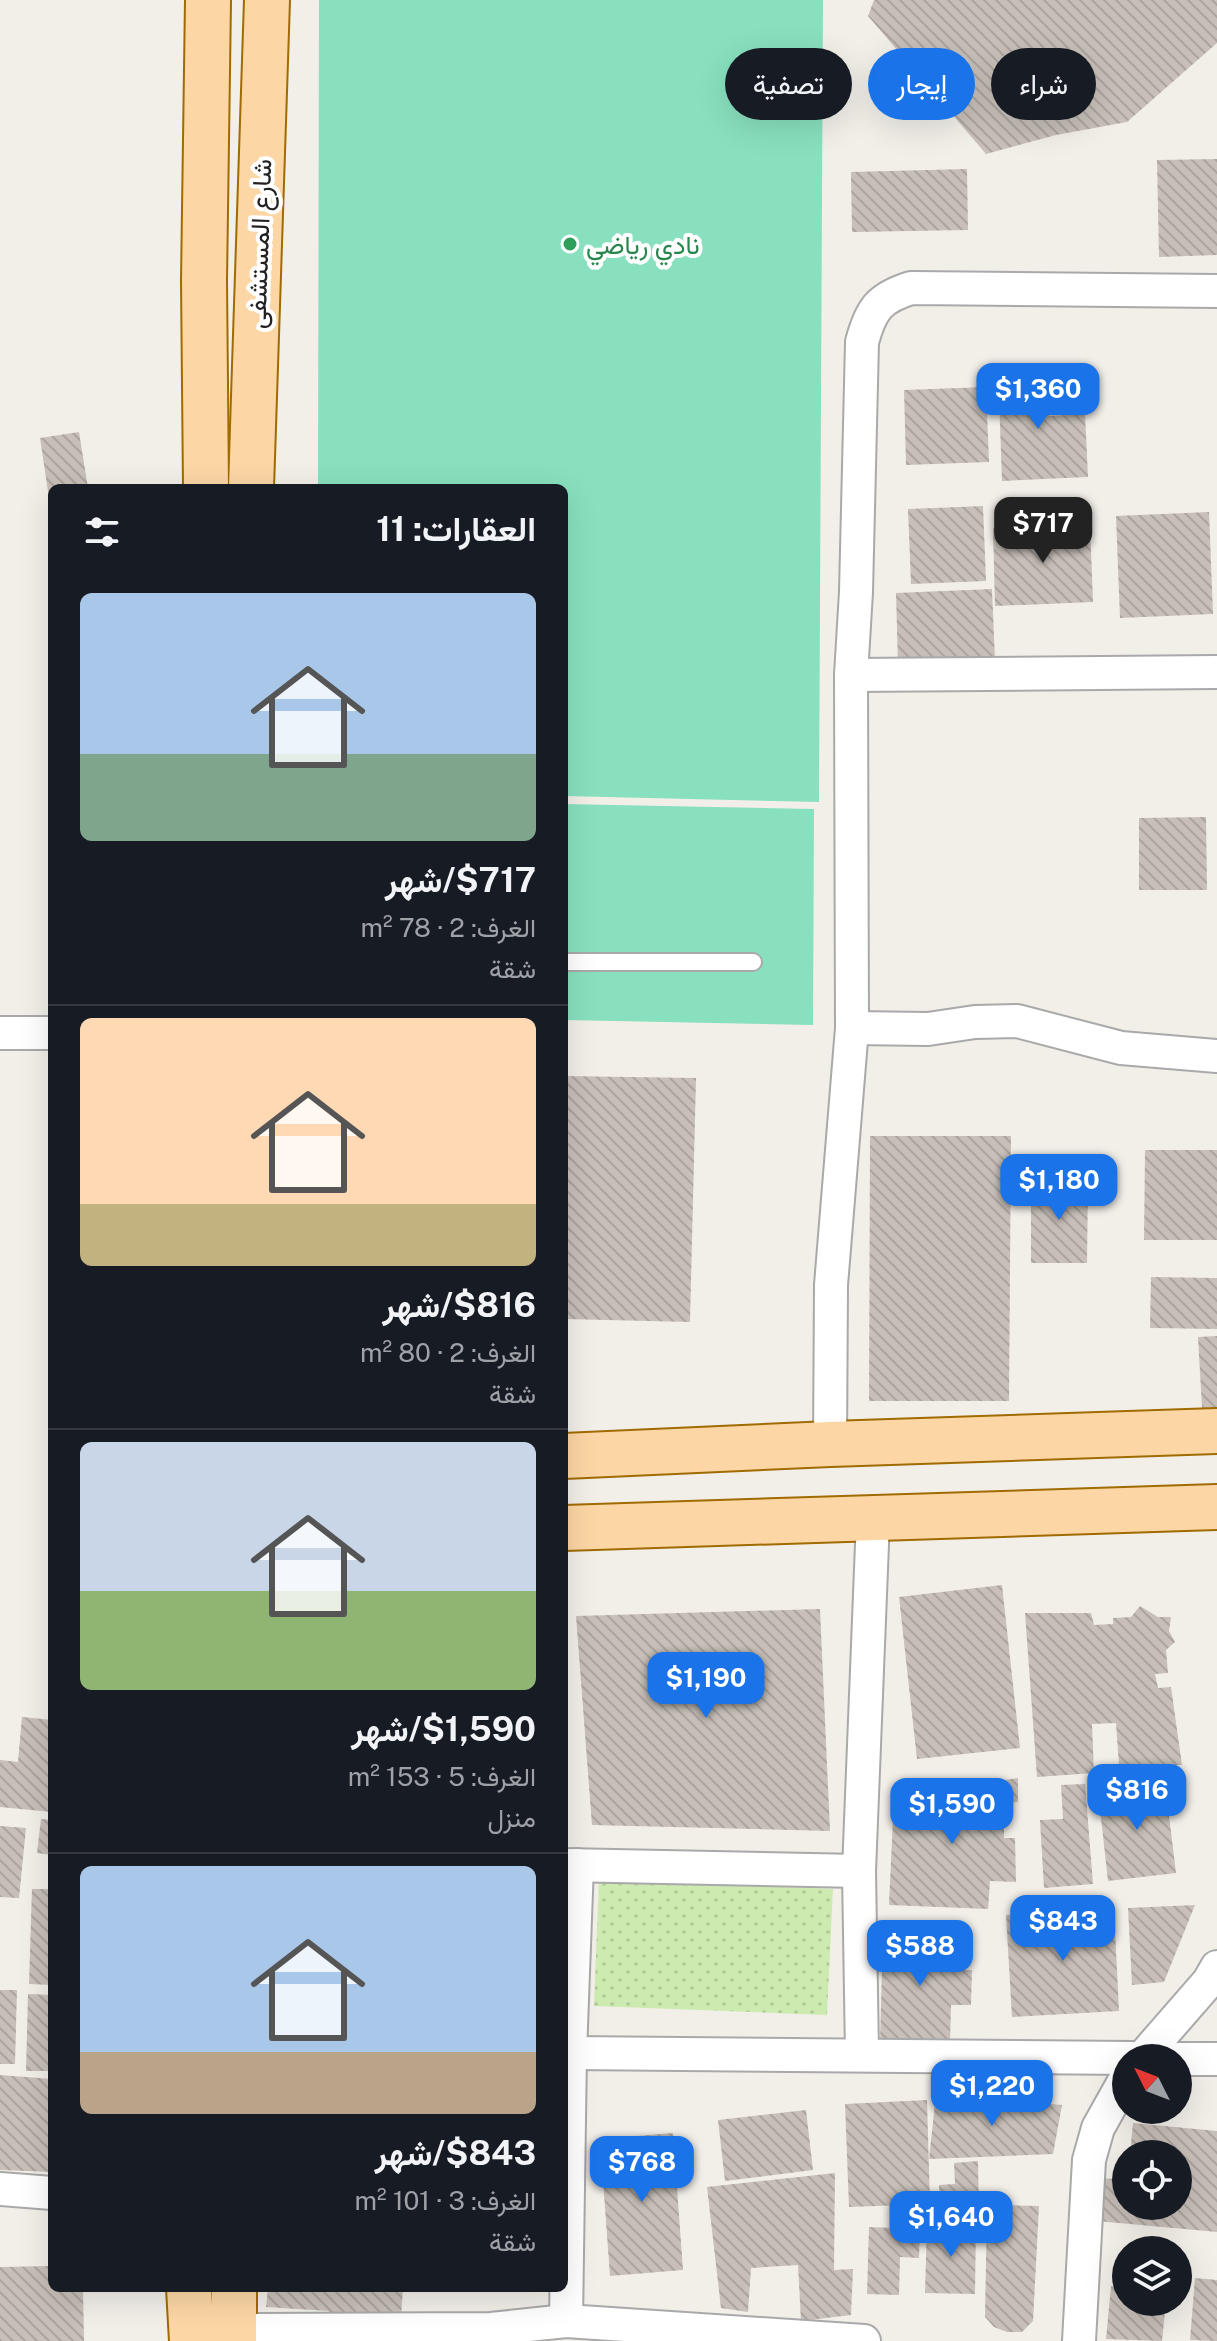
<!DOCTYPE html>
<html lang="ar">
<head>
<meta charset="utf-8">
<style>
  body { margin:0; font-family:"Public Sans",Vazirmatn,sans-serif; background:#242831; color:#f1f3f6; direction:rtl; height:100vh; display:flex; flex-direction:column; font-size:30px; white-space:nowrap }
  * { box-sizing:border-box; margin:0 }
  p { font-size:26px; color:#9ea1a6 }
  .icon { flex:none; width:44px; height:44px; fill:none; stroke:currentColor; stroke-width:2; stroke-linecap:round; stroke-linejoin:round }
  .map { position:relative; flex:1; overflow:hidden; direction:ltr }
  .side { position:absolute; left:48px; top:484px; width:520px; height:1808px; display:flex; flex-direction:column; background:#171b24; border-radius:12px; box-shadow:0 8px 32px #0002; direction:rtl }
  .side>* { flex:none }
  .banner { position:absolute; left:592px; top:48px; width:504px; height:72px; direction:rtl; display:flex; gap:16px }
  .needle { width:52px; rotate:312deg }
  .tools { position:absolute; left:1112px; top:2044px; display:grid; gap:16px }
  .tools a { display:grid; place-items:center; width:80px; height:80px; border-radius:50%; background:#171b24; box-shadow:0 8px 32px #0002; font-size:40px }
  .price { position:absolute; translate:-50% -68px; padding:0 18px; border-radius:16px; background:#1a73e8; color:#fff; font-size:26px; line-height:52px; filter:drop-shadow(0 2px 4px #0008) }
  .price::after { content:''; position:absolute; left:50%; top:48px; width:24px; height:18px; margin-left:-12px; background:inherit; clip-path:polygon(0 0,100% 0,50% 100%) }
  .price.on { background:#222; color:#fff }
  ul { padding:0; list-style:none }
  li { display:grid; align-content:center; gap:16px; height:424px; padding:0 32px }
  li+li { border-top:2px solid #363941 }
  li span { display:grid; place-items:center; height:248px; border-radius:12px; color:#555 }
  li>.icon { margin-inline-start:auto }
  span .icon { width:144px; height:144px; fill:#fffc; stroke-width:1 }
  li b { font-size:34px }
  h2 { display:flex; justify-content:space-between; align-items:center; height:96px; padding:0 32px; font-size:34px }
  .tag { padding:0 28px; border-radius:36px; background:#171b24; box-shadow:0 8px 32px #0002; font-size:28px; line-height:72px }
  .tag.on { background:#1a73e8; color:#fff }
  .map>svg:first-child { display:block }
  .grass { fill:url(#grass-dots) }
  .pitch { fill:#88e0be }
  .building { fill:url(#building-back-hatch) }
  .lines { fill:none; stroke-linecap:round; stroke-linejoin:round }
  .lane-casing { stroke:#a9a9a9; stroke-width:20 }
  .street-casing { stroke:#a9a9a9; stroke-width:36 }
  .primary-casing { stroke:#a06b00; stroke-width:48 }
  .lane { stroke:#fff; stroke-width:16 }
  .street { stroke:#fff; stroke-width:32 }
  .primary { stroke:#fcd6a4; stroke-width:44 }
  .leisure-dot { fill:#2e9e5b; stroke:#fff; stroke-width:3 }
  .labels { text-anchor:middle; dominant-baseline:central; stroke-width:8; stroke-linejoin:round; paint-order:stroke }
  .street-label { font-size:26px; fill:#222; stroke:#fff }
  .leisure-label { font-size:26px; fill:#27864d; stroke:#fff; text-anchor:start }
</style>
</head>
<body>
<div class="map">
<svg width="1217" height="2341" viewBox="0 0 1217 2341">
  <defs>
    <pattern id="grass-dots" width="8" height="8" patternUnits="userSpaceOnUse" patternTransform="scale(2)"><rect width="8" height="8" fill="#cdebb0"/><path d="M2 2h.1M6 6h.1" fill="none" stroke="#b0c997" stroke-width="1.8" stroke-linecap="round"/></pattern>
    <pattern id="building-back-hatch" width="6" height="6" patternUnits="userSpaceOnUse" patternTransform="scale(2)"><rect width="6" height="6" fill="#c7bfb8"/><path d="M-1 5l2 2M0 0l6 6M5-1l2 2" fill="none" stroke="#aba49e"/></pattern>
  </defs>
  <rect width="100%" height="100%" fill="#f2efe9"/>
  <path class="grass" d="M599,1879L833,1889L827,2015L594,2006Z"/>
  <g class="pitch">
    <path d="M319,0H823L819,802L564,796V488H318Z"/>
    <path d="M564,804L814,809L813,1025L564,1020Z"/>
  </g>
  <g class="building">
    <path d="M874,0H1217V43L1127,122L1056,135L986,154L868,16Z"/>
    <path d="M1217,159V255L1159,257L1157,160Z"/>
    <path d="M967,169L968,230L852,232L851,172Z"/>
    <path d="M1047,368L1049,416L1085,414L1088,477L1002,481L998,370Z"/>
    <path d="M986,387L989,462L906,465L904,390Z"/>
    <path d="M79,432L88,488H52V498H49L40,438Z"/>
    <path d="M983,506L986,581L911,584L908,509Z"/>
    <path d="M1209,512L1213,614L1120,618L1116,516Z"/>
    <path d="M1090,524L1093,602L995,606L993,528Z"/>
    <path d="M992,589L995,660L898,665L896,593Z"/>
    <path d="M1206,817L1207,890H1139V818Z"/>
    <path d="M564,1076L696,1078L690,1322L564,1319Z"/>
    <path d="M870,1136H1011L1009,1401H869Z"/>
    <path d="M1145,1150H1217V1240H1144Z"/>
    <path d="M1031,1182H1088L1087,1263H1031Z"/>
    <path d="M1151,1277L1217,1278V1329L1150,1328Z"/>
    <path d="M1217,1336V1424L1203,1425L1198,1337Z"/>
    <path d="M1002,1585L1020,1748L917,1759L899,1597Z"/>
    <path d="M1140,1606L1158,1617H1171L1169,1631L1175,1642L1166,1650L1168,1673L1155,1674L1158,1688L1171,1687L1182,1765H1119L1116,1723L1092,1724L1094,1773L1037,1777L1025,1613H1091L1094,1625L1113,1624V1618L1131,1617Z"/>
    <path d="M820,1609L830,1831L592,1825L576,1616Z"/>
    <path d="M22,1717L52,1720V1812L0,1807V1760L18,1762Z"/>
    <path d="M1018,1778V1802L1004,1803V1838H1015L1016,1882L990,1881L988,1909L889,1905L894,1797Z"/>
    <path d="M1165,1783L1176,1873L1108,1881L1098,1791Z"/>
    <path d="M1085,1784L1093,1884L1044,1888L1040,1820L1063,1819L1061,1785Z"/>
    <path d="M41,1819L52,1820V1855L37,1853Z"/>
    <path d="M0,1826L26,1828L19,1898L0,1897Z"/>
    <path d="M32,1889H52V1985L29,1984Z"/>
    <path d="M1195,1905L1164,1982L1132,1985L1128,1908Z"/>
    <path d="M1114,1909L1119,2011L1012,2017L1006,1915Z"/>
    <path d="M883,1933L953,1934L952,1970H972L971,2005H951L950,2043L880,2042Z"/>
    <path d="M0,1990H17L15,2064H0Z"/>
    <path d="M28,1994L52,1995V2071H26Z"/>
    <path d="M0,2075L52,2079V2172L0,2170Z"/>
    <path d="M936,2094L1062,2105L1053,2154L929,2159Z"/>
    <path d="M927,2100L930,2204L849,2207L845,2104Z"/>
    <path d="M806,2110L813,2170L725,2181L718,2120Z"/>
    <path d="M1133,2123L1217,2131V2232L1097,2221L1101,2178L1126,2180V2206H1178V2154H1130Z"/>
    <path d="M673,2133L683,2270L610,2276L600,2139Z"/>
    <path d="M978,2161L979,2210L940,2211L939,2185L955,2184L954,2163Z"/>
    <path d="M835,2173L834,2270L853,2269L851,2315L801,2321L798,2265L751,2268L748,2312L721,2308L707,2187Z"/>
    <path d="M987,2205L1039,2206L1033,2321L1022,2332H1007L994,2327L985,2317Z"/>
    <path d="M927,2223L976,2224L975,2294L925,2293Z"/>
    <path d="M869,2227L920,2229L919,2258L900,2257L899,2295L867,2294Z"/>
    <path d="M52,2266V2288H83L84,2341H0V2267Z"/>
    <path d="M1195,2278L1217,2280V2341L1190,2340Z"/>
    <path d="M1111,2286L1126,2287V2302H1166L1162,2341L1106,2339Z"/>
    <path d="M268,2288H403L401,2317L354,2313L350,2320L334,2321L328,2311L266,2307Z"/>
  </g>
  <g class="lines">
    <g class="lane-casing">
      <path id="lane" d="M564,962H753"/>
    </g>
    <g class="street-casing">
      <g id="street">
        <path d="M851,675L1217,672"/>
        <path d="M852,1028L928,1029L975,1022L1017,1021L1121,1048L1217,1056"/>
        <path d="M0,1033H52"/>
        <path d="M830,1444L831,1285L852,1028L851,675L856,592L862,342C871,309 879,298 911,288L1217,291"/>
        <path d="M564,1865L859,1871"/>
        <path d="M570,2053L1131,2058"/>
        <path d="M862,2054L859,1871L873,1519"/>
        <path d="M1142,2058L1209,1981L1217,1967"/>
        <path d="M1178,2059H1217"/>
        <path d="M0,2189L52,2193"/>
        <path d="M566,2321L570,2053L577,1865"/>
        <path d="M234,2330L491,2329L566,2321L864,2341"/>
        <path d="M1079,2341L1089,2160L1098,2128L1126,2078"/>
      </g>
    </g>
    <g class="primary-casing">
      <g id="primary">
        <path d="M206,488L204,281L208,0"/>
        <path d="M251,488L267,0"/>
        <path d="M564,1456L830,1444L1217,1431"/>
        <path d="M564,1528L1217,1507"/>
        <path d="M189,2288L192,2341"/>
        <path d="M234,2341V2288"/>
      </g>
    </g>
    <use href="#lane" class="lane"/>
    <use href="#street" class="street"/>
    <use href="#primary" class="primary"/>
  </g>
  <circle class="leisure-dot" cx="570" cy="244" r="8"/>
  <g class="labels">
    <g class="street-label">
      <text transform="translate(259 244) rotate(-88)">شارع المستشفى</text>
    </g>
    <g class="leisure-label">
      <text x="586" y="244">نادي رياضي</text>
    </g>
  </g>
</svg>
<div class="tools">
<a><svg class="needle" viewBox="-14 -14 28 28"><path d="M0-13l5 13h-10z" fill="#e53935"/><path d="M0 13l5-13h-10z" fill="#9ea1a6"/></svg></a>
<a><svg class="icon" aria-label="locate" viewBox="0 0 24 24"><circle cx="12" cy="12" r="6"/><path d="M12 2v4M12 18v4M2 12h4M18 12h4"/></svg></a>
<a><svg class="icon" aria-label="layers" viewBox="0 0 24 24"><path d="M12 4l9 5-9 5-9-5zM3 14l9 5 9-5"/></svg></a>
</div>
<b class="price" style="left:1038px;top:431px">$1,360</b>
<b class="price on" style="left:1043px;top:565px">$717</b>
<b class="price" style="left:1059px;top:1222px">$1,180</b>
<b class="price" style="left:706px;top:1720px">$1,190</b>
<b class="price" style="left:1137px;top:1832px">$816</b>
<b class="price" style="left:952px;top:1846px">$1,590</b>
<b class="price" style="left:1063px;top:1963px">$843</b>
<b class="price" style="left:920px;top:1988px">$588</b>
<b class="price" style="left:992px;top:2128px">$1,220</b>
<b class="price" style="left:642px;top:2204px">$768</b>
<b class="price" style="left:951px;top:2259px">$1,640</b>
<div class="banner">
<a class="tag">شراء</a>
<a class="tag on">إيجار</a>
<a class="tag">تصفية</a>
</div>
<section class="side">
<h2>العقارات: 11<svg class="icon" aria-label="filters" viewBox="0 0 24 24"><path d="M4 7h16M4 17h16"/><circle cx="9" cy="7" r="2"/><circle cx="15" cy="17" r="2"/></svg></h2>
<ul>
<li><span style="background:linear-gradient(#a9c7e8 65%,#7fa58c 0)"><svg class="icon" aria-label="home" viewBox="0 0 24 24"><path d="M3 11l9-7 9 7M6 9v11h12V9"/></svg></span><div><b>$717/شهر</b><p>الغرف: 2 · 78 m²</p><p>شقة</p></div></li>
<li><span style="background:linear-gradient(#ffd9b3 75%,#c2b280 0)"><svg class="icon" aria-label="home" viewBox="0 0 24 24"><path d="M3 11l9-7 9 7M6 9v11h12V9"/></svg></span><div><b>$816/شهر</b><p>الغرف: 2 · 80 m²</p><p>شقة</p></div></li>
<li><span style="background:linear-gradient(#c9d6e8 60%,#8fb573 0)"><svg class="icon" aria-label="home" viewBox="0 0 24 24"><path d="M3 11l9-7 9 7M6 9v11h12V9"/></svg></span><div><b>$1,590/شهر</b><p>الغرف: 5 · 153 m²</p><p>منزل</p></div></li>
<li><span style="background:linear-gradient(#a9c7e8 75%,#b9a48a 0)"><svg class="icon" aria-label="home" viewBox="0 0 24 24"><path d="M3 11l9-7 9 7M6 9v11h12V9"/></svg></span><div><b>$843/شهر</b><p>الغرف: 3 · 101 m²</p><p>شقة</p></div></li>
</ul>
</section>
</div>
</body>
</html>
